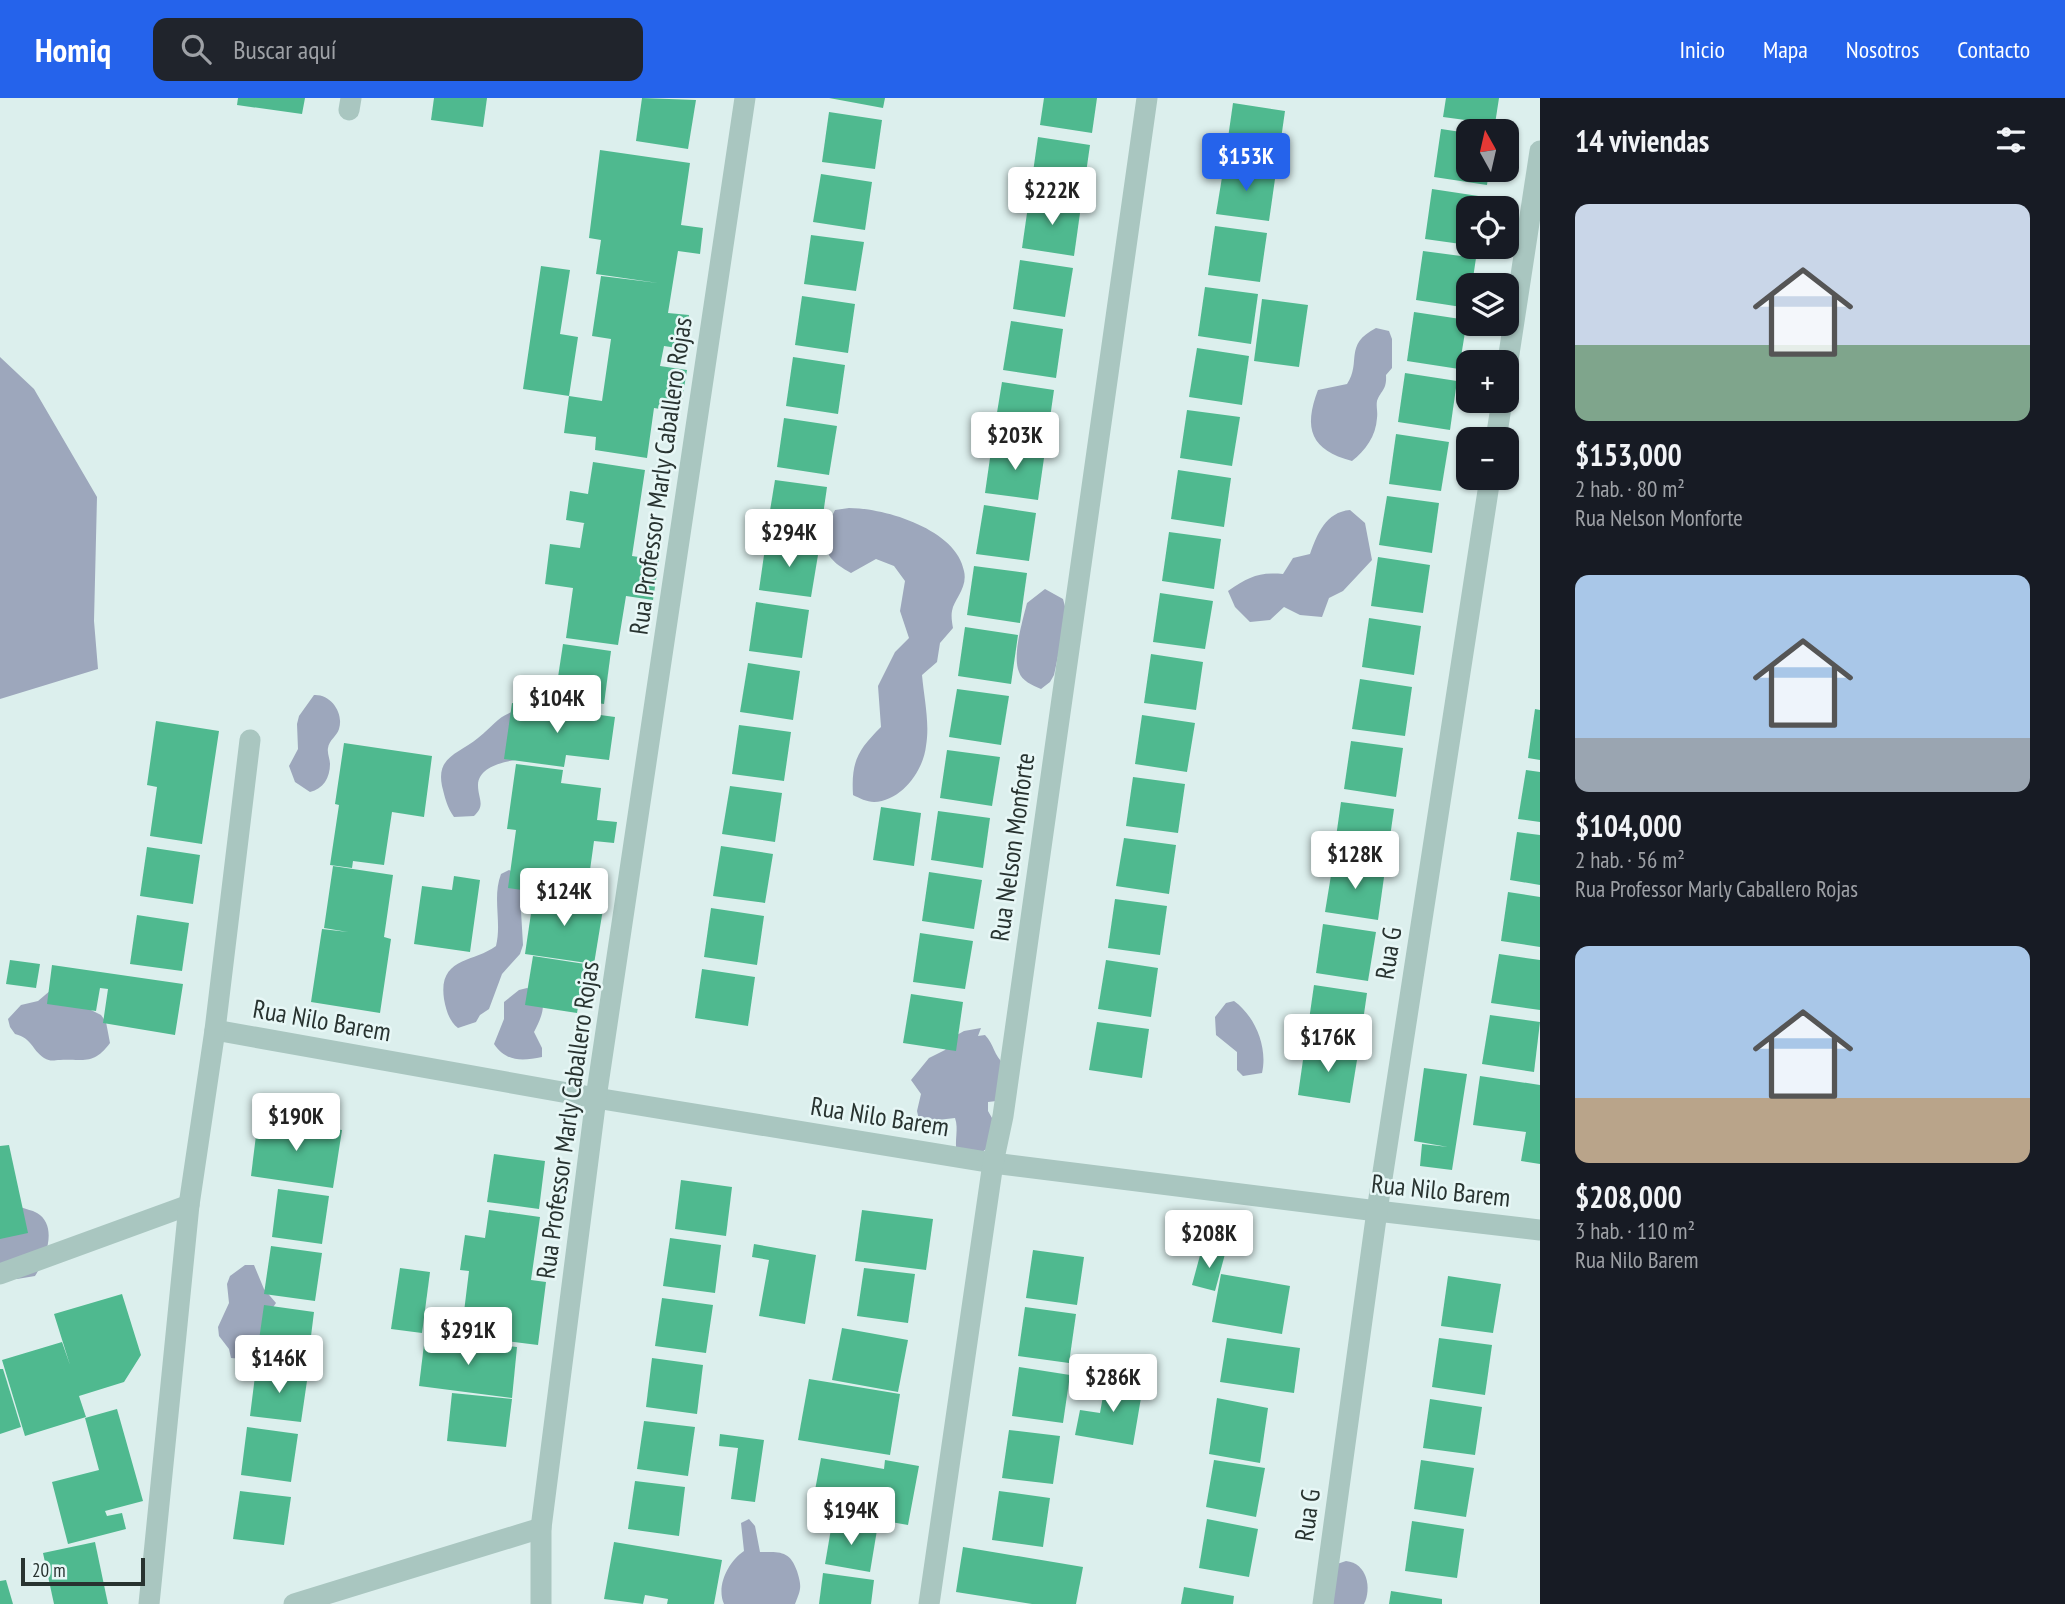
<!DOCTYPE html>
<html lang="es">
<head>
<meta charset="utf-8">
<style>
  body { margin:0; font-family:"PT Sans Narrow",sans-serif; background:#20242c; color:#f1f3f6; height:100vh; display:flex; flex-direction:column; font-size:26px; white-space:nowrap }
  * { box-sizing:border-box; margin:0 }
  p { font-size:23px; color:#9ea1a6 }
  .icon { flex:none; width:38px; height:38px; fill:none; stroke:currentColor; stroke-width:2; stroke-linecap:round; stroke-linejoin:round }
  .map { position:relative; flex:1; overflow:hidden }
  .panel { display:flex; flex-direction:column; background:#171b24; width:525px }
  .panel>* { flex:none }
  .needle { width:46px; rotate:352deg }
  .buttons { position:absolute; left:1456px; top:21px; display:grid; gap:14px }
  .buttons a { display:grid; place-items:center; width:63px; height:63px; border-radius:14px; background:#171b24; box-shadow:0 2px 5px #0004; font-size:35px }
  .scale { position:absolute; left:21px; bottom:18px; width:124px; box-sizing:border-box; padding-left:7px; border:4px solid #283330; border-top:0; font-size:19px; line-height:24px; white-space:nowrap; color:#283330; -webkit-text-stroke:5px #e7f7f6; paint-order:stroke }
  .price { position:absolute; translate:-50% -60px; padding:0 16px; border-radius:7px; background:#fff; color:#222; font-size:23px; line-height:46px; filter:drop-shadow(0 2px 4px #0008) }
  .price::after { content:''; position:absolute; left:50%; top:42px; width:21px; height:16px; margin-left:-10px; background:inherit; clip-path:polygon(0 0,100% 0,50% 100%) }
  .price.selected { background:#2563eb; color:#fff }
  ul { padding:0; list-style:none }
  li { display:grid; align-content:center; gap:14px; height:371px; padding:0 35px }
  li span { display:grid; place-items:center; height:217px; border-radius:14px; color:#555 }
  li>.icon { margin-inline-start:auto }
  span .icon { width:126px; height:126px; fill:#fffc; stroke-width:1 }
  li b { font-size:30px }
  h2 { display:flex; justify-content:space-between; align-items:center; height:84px; padding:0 35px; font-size:30px }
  header { display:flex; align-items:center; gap:42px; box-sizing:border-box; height:98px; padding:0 35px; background:#2563eb; color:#fff }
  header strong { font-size:33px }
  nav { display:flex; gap:38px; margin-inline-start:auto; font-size:24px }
  .search { width:490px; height:63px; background:#20242c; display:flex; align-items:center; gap:18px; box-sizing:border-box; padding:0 24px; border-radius:14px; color:#9ea1a6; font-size:26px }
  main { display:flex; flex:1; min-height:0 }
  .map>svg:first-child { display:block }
  .green { fill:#9da7bc }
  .building { fill:#4fb98f }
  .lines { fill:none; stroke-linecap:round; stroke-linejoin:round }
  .minor { stroke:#a9c6c0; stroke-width:21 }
  .labels { text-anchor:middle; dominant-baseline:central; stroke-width:5; stroke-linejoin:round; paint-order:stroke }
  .street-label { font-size:26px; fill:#283330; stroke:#e7f7f6 }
</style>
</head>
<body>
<header>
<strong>Homiq</strong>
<div class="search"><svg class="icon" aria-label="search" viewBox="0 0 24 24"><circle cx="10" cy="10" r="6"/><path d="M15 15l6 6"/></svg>Buscar aquí</div>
<nav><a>Inicio</a><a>Mapa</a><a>Nosotros</a><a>Contacto</a></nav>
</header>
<main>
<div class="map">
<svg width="1540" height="1506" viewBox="0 0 1540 1506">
  <rect width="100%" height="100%" fill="#dcefed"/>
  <g class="green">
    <path d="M1376,230L1389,233L1392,241V270L1386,277C1387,292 1381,292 1377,303C1376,308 1378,315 1377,320C1376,338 1365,353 1352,363C1311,352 1303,331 1318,292L1347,286C1362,264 1343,247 1376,230Z"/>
    <path d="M0,259L34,291L97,399L94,523L98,571L0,601Z"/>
    <path d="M849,410C886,410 957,432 964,473C968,490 954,501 952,513C951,518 952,524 953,530L940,545L937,564L922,577C924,600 930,625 926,648C923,674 901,703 874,704C867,704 859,700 853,697C851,663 858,652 881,629L878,588L895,554L909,540L900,513L905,483L894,468L876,461L851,475C819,458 820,442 835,412Z"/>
    <path d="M1350,412L1365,425L1372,462L1343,493L1329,500L1322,519L1300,517L1284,509L1270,522L1250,524L1235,509L1228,493C1249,479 1258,474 1283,476L1293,460L1310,456C1317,436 1326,414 1350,412Z"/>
    <path d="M1045,491L1063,501L1067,516L1054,577L1050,584L1041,591C1032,587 1022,583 1019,574C1012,558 1023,521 1027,505Z"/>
    <path d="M314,597C331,596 344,615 339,631C337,638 329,642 328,650C327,655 330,661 330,666C330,680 323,691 310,694L295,684L289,668L298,651L297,626L299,618Z"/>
    <path d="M523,611L530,660C514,662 479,665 478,687C478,701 486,707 474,718L454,719C447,709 445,700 442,688C436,658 459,656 478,640C497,625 498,616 523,611Z"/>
    <path d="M509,772L518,776L529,789L521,813L523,847L520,856L502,876L489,911L480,917L476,924L458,930C449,923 446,912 444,901C438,859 473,865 496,848C502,824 492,800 501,776Z"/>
    <path d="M527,890C551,897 543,917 534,934L542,950V959C522,963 506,964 494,946L504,921V904L519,892Z"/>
    <path d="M51,892L101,917L106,924L110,945C94,967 84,961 60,962C54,962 51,964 44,960C31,951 33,941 15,936L10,929L8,921L21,907L38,903Z"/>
    <path d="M1234,903C1255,918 1268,949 1262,975L1243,978L1237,972V954L1216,937L1215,919L1226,905Z"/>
    <path d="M981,930L978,938L985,937C994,946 994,958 1004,966L1005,1002L988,1004V1013L992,1020V1047L972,1061L957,1055C954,1043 959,1031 955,1020L929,1023L919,1022L917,1013L921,996L911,982L929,960L945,952L955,938L964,933Z"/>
    <path d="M20,1109C25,1111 32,1112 37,1115C59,1128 45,1162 35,1178L17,1181L0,1173V1125Z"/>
    <path d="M245,1167H254L264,1191L276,1205C273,1209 270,1215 268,1220C259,1242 264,1263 231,1260L229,1251L219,1238L218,1229L229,1205L227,1186L230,1178Z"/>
    <path d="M749,1421L755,1428L760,1454C779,1454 790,1452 797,1473C802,1489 801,1491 795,1506H724C716,1488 728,1464 744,1453L741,1425Z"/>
    <path d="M1346,1463C1367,1465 1372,1490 1364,1506H1333L1337,1466Z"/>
  </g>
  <g class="building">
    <path d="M238,0H305L302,16L237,7Z"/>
    <path d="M434,0H487L483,29L431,22Z"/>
    <path d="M642,0L696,2L688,51L636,43Z"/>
    <path d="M829,0H885L883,10Z"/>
    <path d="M1044,0H1097L1092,35L1040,27Z"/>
    <path d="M1446,0H1499L1495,26L1443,19Z"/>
    <path d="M1233,5L1285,13L1278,62L1226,54Z"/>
    <path d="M829,14L882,22L875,71L822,64Z"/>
    <path d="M1441,31L1468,35V72H1489L1487,87L1434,79Z"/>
    <path d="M1038,39L1090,47L1083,96L1031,88Z"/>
    <path d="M600,52L690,65L681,127L703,130L700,156L678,153L668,215L689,217L684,251L664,248L660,268L687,272L680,314L654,310L647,360L595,352L596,339L564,335L569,298L602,303L611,241L592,238L601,178L658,185L596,176L601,142L589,140Z"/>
    <path d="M1224,67L1276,74L1269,123L1216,116Z"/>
    <path d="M821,76L872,84L865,132L813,124Z"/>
    <path d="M1432,91L1485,99L1483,110H1468V147L1425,141Z"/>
    <path d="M1029,101L1081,108L1074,158L1022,150Z"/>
    <path d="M1215,128L1267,135L1260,184L1208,177Z"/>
    <path d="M811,137L864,144L856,193L804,186Z"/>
    <path d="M1423,153L1476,160L1472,187H1468V210L1416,202Z"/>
    <path d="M1020,162L1073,170L1065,219L1013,211Z"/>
    <path d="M541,168L570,172L560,236L578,239L569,298L523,291Z"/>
    <path d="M1205,189L1258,196L1251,246L1198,238Z"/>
    <path d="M802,198L855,206L848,255L795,247Z"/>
    <path d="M1262,201L1308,207L1299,269L1254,263Z"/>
    <path d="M1414,214L1467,222L1459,271L1407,263Z"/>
    <path d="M1011,223L1063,231L1056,280L1003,272Z"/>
    <path d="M1197,250L1249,258L1242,307L1189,299Z"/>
    <path d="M793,259L845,267L838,316L786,308Z"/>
    <path d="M1405,275L1457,283L1450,332L1398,324Z"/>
    <path d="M1002,284L1054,292L1047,341L994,333Z"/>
    <path d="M1187,312L1240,319L1232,368L1180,360Z"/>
    <path d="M784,320L837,328L829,377L777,369Z"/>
    <path d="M1396,336L1449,344L1441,393L1389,386Z"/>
    <path d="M992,346L1045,353L1038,402L985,395Z"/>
    <path d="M593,364L645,372L632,458L659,462L653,502L626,498L618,547L566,540L573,490L545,486L550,446L580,450L584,425L602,428L566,422L570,393L588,396Z"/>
    <path d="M1178,372L1231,380L1224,429L1171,421Z"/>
    <path d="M775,382L827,389L820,438L767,431Z"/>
    <path d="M1387,398L1439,405L1432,455L1379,447Z"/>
    <path d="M984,407L1036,415L1029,463L976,456Z"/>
    <path d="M1169,434L1221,441L1214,491L1162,483Z"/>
    <path d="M766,443L819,451L811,499L759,492Z"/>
    <path d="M1378,459L1430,467L1423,515L1371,508Z"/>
    <path d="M974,468L1027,475L1020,525L967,517Z"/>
    <path d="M1160,495L1213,503L1205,551L1153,544Z"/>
    <path d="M756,504L809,512L802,560L749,553Z"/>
    <path d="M1369,520L1421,528L1414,577L1362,569Z"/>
    <path d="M965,529L1018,537L1011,586L958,578Z"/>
    <path d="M563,546L611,553L604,606L555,599Z"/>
    <path d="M1151,556L1203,564L1196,612L1144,605Z"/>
    <path d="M748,565L800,573L793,622L740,614Z"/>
    <path d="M1360,581L1412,589L1405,638L1352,631Z"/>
    <path d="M957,591L1009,598L1001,647L949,639Z"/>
    <path d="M512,605L615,619L609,662L566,657L564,669L504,661Z"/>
    <path d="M1535,611L1540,612V662L1528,660Z"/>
    <path d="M1142,617L1195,625L1187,674L1135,666Z"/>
    <path d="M156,623L219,633L202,746L150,738L157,689L147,687Z"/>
    <path d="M739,627L791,634L784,683L732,676Z"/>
    <path d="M1351,643L1403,650L1396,699L1344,691Z"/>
    <path d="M344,645L432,658L424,719L392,714L384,767L353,763L352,770L330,767L339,707L335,706Z"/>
    <path d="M947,652L1000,659L992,708L940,700Z"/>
    <path d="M516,666L563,672L561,685L601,690L597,722L617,724L614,745L594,743L586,801L508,790L516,732L507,731Z"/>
    <path d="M1526,672L1540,674V724L1518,721Z"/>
    <path d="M1133,679L1185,686L1178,735L1126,728Z"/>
    <path d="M730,688L782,695L775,744L722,736Z"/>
    <path d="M1341,704L1394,711L1387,760L1334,753Z"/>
    <path d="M881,709L921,715L914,768L873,762Z"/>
    <path d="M938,713L990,720L983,770L931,762Z"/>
    <path d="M1517,734L1540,737V787L1510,782Z"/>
    <path d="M1124,740L1176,747L1169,796L1116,788Z"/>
    <path d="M721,748L773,756L765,805L713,798Z"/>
    <path d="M147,749L200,757L193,806L140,798Z"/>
    <path d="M1333,765L1385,772L1378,822L1325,814Z"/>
    <path d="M333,768L393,777L384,839L391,841L380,915L311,904L322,831L348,834L324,830Z"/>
    <path d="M929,774L982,782L974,831L922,823Z"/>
    <path d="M454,778L480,782L470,854L414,846L422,788L452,792Z"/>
    <path d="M1508,794L1540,799V849L1501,843Z"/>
    <path d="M534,795L604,805L594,866L525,856Z"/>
    <path d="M1115,801L1167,808L1160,857L1108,850Z"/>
    <path d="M711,810L764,818L757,867L704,859Z"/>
    <path d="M137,817L189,825L182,873L130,866Z"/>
    <path d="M1323,826L1376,834L1368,883L1316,875Z"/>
    <path d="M920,835L973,843L965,891L913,884Z"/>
    <path d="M1499,856L1540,862V912L1491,905Z"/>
    <path d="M533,858L585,866L577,915L525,907Z"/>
    <path d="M10,862L40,866L36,890L6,886Z"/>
    <path d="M1106,862L1158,870L1151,919L1098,911Z"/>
    <path d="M52,867L183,886L175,937L103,925L108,891L100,890L96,913L47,906Z"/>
    <path d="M702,871L755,879L748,928L695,920Z"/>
    <path d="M1314,887L1367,895L1360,944L1307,936Z"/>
    <path d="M911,896L963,904L956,953L903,945Z"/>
    <path d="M1490,917L1540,924L1534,974L1482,966Z"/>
    <path d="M1097,924L1149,931L1142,980L1089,972Z"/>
    <path d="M1305,948L1358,956L1350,1005L1298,997Z"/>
    <path d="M1424,970L1467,976L1452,1072L1420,1068L1422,1046L1448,1049L1414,1043Z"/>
    <path d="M1480,978L1540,987V1066L1521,1063L1526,1034L1473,1027Z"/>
    <path d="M258,1021L342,1032L333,1090L251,1078Z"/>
    <path d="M9,1047L28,1135L0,1141V1048Z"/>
    <path d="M494,1056L545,1063L539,1111L487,1104Z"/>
    <path d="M681,1082L732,1089L726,1138L675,1131Z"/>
    <path d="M278,1091L329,1098L322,1146L272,1139Z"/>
    <path d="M489,1112L540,1119L531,1182L546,1184L538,1247L474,1239L477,1223L463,1222L469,1173L460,1172L465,1137L485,1140Z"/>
    <path d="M862,1112L933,1121L926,1172L855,1163Z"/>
    <path d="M670,1140L721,1147L715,1195L663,1188Z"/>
    <path d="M754,1146L816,1157L805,1226L759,1218L769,1162L752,1159Z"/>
    <path d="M271,1148L322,1155L315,1203L264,1196Z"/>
    <path d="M1202,1150L1225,1156L1215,1193L1192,1187Z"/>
    <path d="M1033,1152L1084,1159L1077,1207L1026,1200Z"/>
    <path d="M400,1170L430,1174L422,1235L391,1231Z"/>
    <path d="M864,1170L915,1176L908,1225L857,1218Z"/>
    <path d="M1221,1176L1290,1188L1282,1236L1212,1224Z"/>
    <path d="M1448,1178L1501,1186L1493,1235L1441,1228Z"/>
    <path d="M122,1196L141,1257L124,1284L79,1298L86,1319L25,1338L2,1262L62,1244L70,1267L54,1216Z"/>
    <path d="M662,1200L713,1207L706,1255L655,1248Z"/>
    <path d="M264,1207L314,1214L308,1262L257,1256Z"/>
    <path d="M1025,1209L1076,1216L1069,1265L1018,1258Z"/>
    <path d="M842,1230L908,1242L898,1294L832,1282Z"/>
    <path d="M425,1238L517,1249L512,1300L419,1288Z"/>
    <path d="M1227,1240L1300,1250L1294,1295L1220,1284Z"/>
    <path d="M1439,1240L1492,1247L1485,1297L1432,1289Z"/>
    <path d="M652,1260L703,1267L697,1316L646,1309Z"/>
    <path d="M1019,1269L1070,1277L1063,1325L1012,1318Z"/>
    <path d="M256,1270L308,1276L301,1324L250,1318Z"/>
    <path d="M0,1271H3L21,1329L0,1336Z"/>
    <path d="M809,1281L900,1296L890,1357L798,1342Z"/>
    <path d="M1106,1281L1143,1288L1133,1347L1075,1337L1080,1312L1100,1315Z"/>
    <path d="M452,1295L512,1301L506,1349L447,1343Z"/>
    <path d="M1217,1300L1268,1310L1260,1365L1209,1356Z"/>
    <path d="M1430,1301L1482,1309L1475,1357L1423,1350Z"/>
    <path d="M117,1311L143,1403L105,1413L107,1418L122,1415L126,1431L68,1446L52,1384L99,1372L85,1320Z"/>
    <path d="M644,1323L695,1329L688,1378L637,1371Z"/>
    <path d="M247,1329L298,1336L291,1384L241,1377Z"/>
    <path d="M1009,1332L1060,1338L1053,1386L1002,1380Z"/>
    <path d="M720,1336L764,1342L755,1404L731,1401L738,1350L719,1348Z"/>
    <path d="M821,1360L884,1371L885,1362L919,1368L908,1427L874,1421L875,1414L813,1403Z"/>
    <path d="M1214,1362L1265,1370L1256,1419L1206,1409Z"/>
    <path d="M1421,1362L1474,1370L1466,1419L1414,1411Z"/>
    <path d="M635,1383L685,1389L679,1438L628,1431Z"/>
    <path d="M240,1393L291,1399L284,1447L233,1441Z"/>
    <path d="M999,1393L1050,1400L1043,1449L992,1442Z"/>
    <path d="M1207,1421L1258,1431L1249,1479L1199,1470Z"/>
    <path d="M1412,1423L1464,1431L1457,1480L1405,1473Z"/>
    <path d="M832,1425L877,1432L870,1474L825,1466Z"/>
    <path d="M95,1444L108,1506H54L43,1455Z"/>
    <path d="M614,1444L722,1462L714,1506H667L668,1501L645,1497L643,1506L604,1501Z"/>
    <path d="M963,1449L1083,1469L1076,1506H1032L956,1494Z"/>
    <path d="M823,1475L874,1482L871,1506H819Z"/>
    <path d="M6,1482L13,1506H0V1483Z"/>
    <path d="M1184,1489L1234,1498L1233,1506H1181Z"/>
    <path d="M1391,1493L1442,1501V1506H1389Z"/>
  </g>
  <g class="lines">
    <g class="minor">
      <path d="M349,12L351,0"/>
      <path d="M1507,269L1540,53"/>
      <path d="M1496,341L1502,303"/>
      <path d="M215,932L596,1000L993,1065L1377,1113L1540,1132"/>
      <path d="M0,1176L189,1107"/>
      <path d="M149,1506L189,1107L215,932L250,642"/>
      <path d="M294,1506L541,1430"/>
      <path d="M541,1506V1430L596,1000L745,0"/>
      <path d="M929,1506L993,1065L1003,1018L1147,0"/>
      <path d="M1323,1506L1377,1113L1490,380"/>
    </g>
  </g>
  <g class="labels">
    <g class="street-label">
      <text transform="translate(660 378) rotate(-82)">Rua Professor Marly Caballero Rojas</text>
      <text transform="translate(1012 749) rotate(-82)">Rua Nelson Monforte</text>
      <text transform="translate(1388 855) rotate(-81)">Rua G</text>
      <text transform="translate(322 922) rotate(10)">Rua Nilo Barem</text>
      <text transform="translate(880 1018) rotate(9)">Rua Nilo Barem</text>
      <text transform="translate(567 1022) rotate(-82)">Rua Professor Marly Caballero Rojas</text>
      <text transform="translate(1441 1092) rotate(6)">Rua Nilo Barem</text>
      <text transform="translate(1307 1417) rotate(-82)">Rua G</text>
    </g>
  </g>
</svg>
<div class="buttons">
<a><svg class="needle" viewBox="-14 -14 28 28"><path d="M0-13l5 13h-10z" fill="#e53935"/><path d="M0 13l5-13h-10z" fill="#9ea1a6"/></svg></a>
<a><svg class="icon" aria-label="locate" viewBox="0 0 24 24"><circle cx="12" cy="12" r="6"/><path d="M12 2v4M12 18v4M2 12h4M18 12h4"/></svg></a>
<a><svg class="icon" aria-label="layers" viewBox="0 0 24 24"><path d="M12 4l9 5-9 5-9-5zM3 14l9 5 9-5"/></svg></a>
<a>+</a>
<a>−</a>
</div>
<div class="scale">20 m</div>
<b class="price selected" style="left:1246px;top:95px">$153K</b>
<b class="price" style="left:1052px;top:129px">$222K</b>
<b class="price" style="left:1015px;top:374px">$203K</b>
<b class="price" style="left:789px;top:471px">$294K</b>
<b class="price" style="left:557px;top:637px">$104K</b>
<b class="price" style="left:1355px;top:793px">$128K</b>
<b class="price" style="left:564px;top:830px">$124K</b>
<b class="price" style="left:1328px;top:976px">$176K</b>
<b class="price" style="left:296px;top:1055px">$190K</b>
<b class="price" style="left:1209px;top:1172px">$208K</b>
<b class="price" style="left:468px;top:1269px">$291K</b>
<b class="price" style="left:279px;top:1297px">$146K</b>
<b class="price" style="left:1113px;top:1316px">$286K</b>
<b class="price" style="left:851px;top:1449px">$194K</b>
</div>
<section class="panel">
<h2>14 viviendas<svg class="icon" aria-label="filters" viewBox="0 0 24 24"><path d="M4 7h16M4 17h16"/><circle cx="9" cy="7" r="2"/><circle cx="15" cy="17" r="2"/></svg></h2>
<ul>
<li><span style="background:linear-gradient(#c9d6e8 65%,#7fa58c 0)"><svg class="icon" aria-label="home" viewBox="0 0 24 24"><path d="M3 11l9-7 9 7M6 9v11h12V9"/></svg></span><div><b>$153,000</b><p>2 hab. · 80 m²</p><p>Rua Nelson Monforte</p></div></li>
<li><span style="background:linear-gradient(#a9c7e8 75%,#9aa5b1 0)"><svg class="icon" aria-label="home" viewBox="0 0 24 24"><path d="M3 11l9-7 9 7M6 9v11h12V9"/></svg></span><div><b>$104,000</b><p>2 hab. · 56 m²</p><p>Rua Professor Marly Caballero Rojas</p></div></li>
<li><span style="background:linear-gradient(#a9c7e8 70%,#b9a48a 0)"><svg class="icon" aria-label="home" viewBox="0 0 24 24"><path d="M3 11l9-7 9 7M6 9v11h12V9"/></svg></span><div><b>$208,000</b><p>3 hab. · 110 m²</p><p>Rua Nilo Barem</p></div></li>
</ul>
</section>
</main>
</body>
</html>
